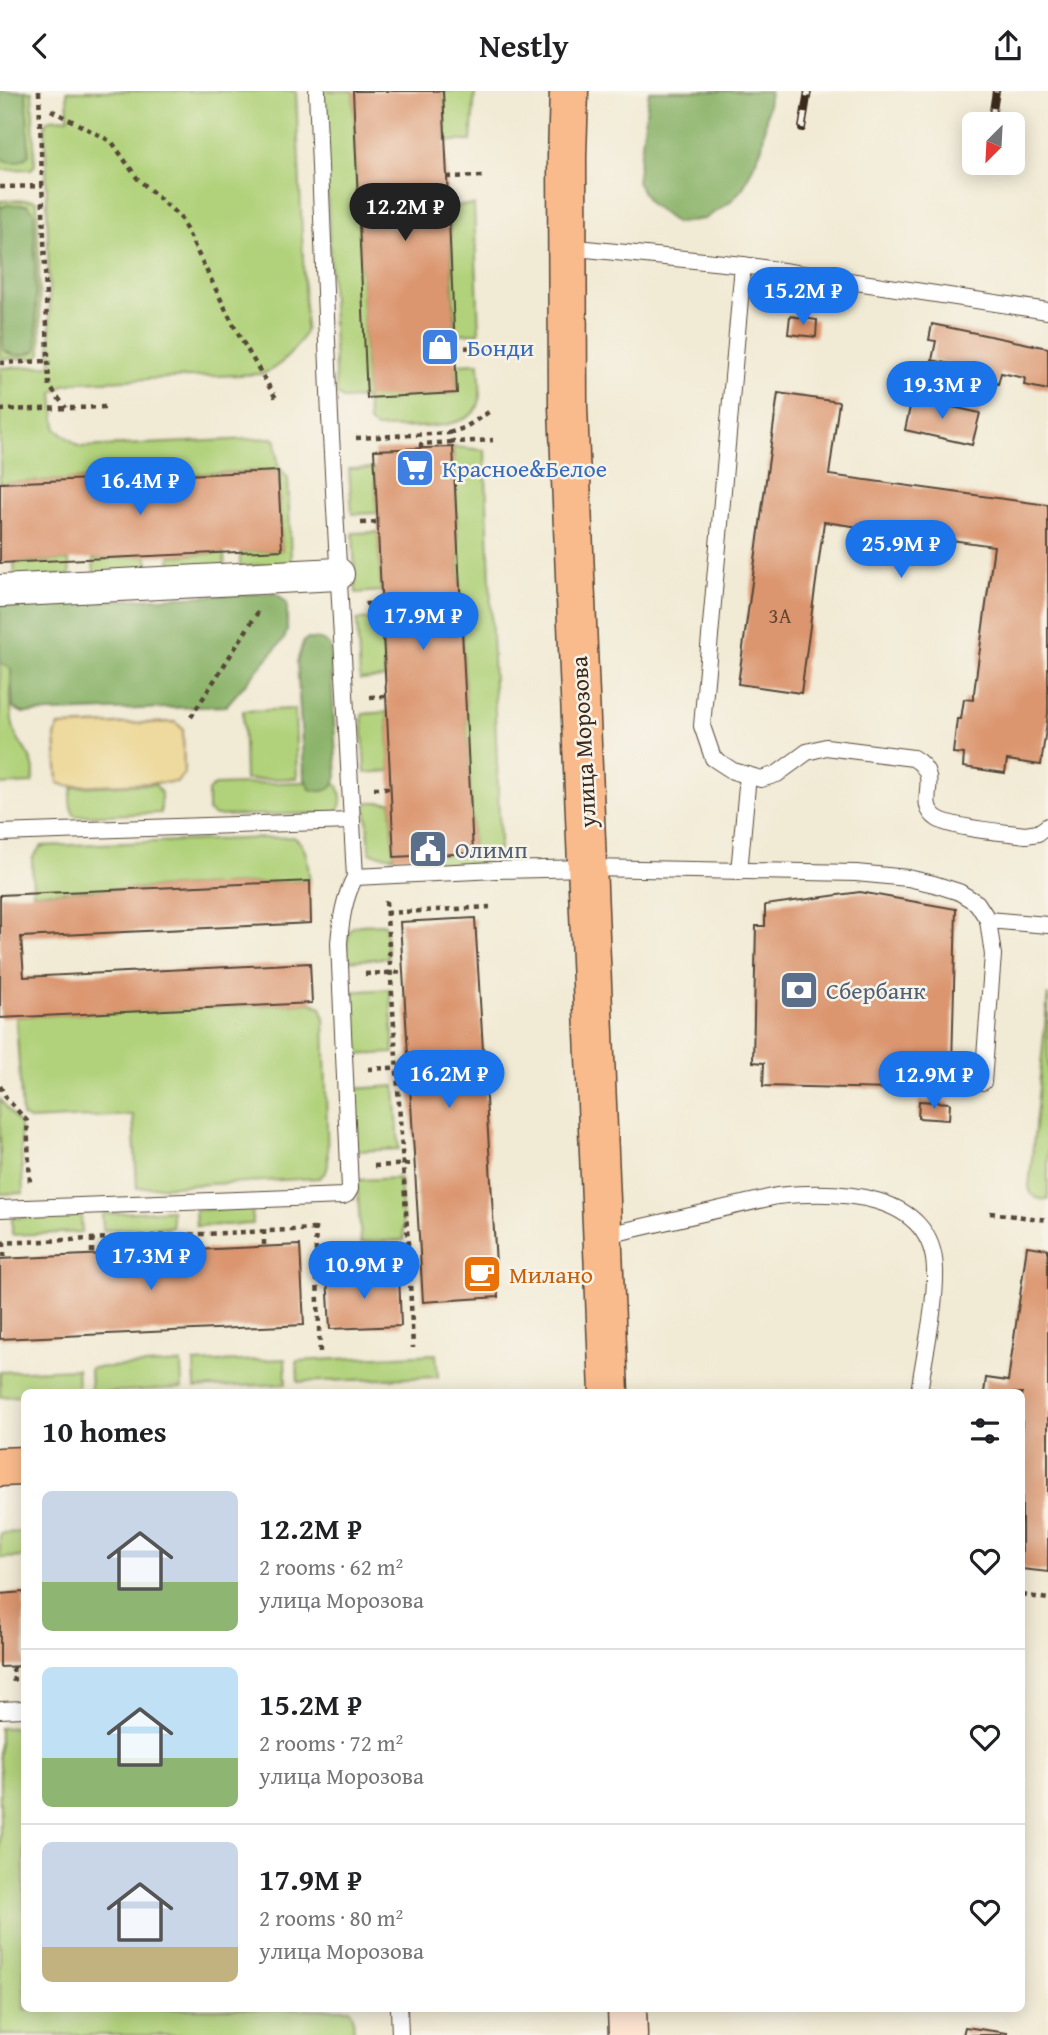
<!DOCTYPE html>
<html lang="en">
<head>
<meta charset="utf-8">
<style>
  body { margin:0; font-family:"Gentium Book Plus",serif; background:#f6f6f6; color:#202124; height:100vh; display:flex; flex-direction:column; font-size:26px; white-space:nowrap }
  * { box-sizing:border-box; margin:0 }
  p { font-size:23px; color:#757577 }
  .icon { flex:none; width:38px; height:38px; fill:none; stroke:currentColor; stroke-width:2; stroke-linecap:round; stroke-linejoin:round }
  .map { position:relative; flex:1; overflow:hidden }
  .details { position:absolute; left:21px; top:1298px; width:1004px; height:623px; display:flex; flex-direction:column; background:#fff; border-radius:10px; box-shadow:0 4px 18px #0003 }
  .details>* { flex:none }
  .needle { width:46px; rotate:204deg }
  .buttons { position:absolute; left:962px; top:21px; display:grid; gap:14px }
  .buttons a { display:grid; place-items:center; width:63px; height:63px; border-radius:10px; background:#fff; box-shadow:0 4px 18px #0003; font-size:35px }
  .price { position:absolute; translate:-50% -60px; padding:0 16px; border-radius:24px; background:#1a73e8; color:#fff; font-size:23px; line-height:46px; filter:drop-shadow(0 2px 4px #0008) }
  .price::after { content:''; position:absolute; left:50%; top:42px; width:21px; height:16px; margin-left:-10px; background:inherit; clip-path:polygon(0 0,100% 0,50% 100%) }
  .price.on { background:#222; color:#fff }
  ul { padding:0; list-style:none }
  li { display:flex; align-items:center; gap:21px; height:175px; padding:0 21px }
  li+li { border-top:2px solid #e0e0e0 }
  li span { display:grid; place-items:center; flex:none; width:196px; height:140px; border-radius:10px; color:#555 }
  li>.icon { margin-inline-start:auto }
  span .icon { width:84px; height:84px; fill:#fffc; stroke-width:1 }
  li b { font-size:30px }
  h2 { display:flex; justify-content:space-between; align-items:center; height:84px; padding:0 21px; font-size:30px }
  header { display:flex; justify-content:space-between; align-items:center; height:91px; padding:0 21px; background:#fff; font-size:32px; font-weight:600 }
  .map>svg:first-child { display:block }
  .green { fill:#b1d27a; stroke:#767e4c; stroke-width:2 }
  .forest { fill:#8cb46a; stroke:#646f44; stroke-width:2 }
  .sand { fill:#eeda9e; stroke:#94825e; stroke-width:2 }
  .building { fill:#db9670 }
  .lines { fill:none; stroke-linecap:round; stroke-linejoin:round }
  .service-casing { stroke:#564739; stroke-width:18 }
  .minor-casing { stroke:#564739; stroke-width:34 }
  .secondary-casing { stroke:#564739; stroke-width:41 }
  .primary-casing { stroke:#564739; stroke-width:41 }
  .path { stroke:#564739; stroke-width:4.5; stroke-dasharray:5 5; stroke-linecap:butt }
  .service { stroke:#fff; stroke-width:16 }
  .minor { stroke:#fff; stroke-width:32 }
  .secondary { stroke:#fde4d1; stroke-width:38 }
  .primary { stroke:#fabb8c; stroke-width:38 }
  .rail-casing { stroke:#3b2a1e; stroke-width:8 }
  .rail { stroke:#f7f3e8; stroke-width:5; stroke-dasharray:16; stroke-linecap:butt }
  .labels { text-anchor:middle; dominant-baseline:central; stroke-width:5; stroke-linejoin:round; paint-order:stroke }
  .number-label { font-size:21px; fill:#634532 }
  .shop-label { font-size:24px; fill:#366cbe; stroke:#f7f3e8; text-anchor:start }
  .street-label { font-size:24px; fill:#3b2a1e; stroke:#f7f3e8 }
  .service-label { font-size:24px; fill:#4e5e75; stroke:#f7f3e8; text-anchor:start }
  .food-label { font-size:24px; fill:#c56008; stroke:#f7f3e8; text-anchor:start }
</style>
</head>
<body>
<header><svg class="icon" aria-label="back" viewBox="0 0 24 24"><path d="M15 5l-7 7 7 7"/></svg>Nestly<svg class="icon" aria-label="share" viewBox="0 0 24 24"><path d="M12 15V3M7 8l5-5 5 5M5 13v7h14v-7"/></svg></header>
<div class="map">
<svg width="1048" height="1944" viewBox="0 0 1048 1944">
  <rect width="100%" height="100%" fill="#f7f3e8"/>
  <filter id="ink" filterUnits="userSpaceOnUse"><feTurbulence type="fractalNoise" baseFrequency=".0143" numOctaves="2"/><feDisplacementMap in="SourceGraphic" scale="14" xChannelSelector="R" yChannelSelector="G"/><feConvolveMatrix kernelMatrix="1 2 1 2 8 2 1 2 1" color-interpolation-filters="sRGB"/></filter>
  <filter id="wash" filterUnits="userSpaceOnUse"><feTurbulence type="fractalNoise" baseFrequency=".00686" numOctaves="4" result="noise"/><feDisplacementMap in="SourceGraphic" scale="28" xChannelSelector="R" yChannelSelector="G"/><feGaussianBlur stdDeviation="1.57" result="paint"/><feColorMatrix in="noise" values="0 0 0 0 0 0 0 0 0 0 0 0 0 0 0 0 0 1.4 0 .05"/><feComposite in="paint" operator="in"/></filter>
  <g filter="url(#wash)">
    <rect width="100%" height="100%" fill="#f1ead4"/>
    <g class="green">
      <path d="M0,0H32L35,74L31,78L0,79Z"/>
      <path d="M67,0H296L306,238C300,255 280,277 262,283L80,291L65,294L53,302L56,338L80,356L273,347L276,350L278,375L288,387L291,471L240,476V461L282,459L278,379L0,392V277L47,275L51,273L45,32L50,28L68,27Z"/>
      <path d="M323,0H353L367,306L457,302L456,273L479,272C479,284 483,303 478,315C467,341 400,336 376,337L369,332L366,307L343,308L336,303Z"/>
      <path d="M443,0H475L471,50H446Z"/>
      <path d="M33,109L37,111L41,262L37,267L0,268V110Z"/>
      <path d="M474,114L479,242L455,243L449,115Z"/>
      <path d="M453,356L485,359L500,751L498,761L489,771L433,775L432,764L473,762Z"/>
      <path d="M375,377L377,422L352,423L349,378Z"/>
      <path d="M378,441L381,500L356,502L353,442Z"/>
      <path d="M224,462L225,477L171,480L170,465Z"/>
      <path d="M147,465L148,481L94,483L93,468Z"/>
      <path d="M69,469L70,484L15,487L14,472Z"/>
      <path d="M382,528L385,587L360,589L357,529Z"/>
      <path d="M0,571L11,578C11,595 9,626 15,641C22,659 40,671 32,692L0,694Z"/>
      <path d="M295,618L297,687L245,689L243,620Z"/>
      <path d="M387,621L390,680L365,682L362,623Z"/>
      <path d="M334,690C342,698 344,713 336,722L215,725L208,720V700L215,694Z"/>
      <path d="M155,693L161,702V722L75,725C69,716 69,705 73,696Z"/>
      <path d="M366,711H391L394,766L370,762Z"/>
      <path d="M294,746C309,757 307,772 310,790L33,802L32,768L41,755Z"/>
      <path d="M385,833L388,867L346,870C348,831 347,834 385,833Z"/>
      <path d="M390,898L394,962L351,964L346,901Z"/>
      <path d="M1048,904V1109C1038,1108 1031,1107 1029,1096Z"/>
      <path d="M312,912L321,916L324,926L328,1074L326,1081L319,1087L137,1097L133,1024L29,1029L22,1025L16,926Z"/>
      <path d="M395,995L399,1058L356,1060L352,998Z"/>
      <path d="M0,1008L20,1034L23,1102L0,1103Z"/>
      <path d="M400,1087L404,1149L361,1152L357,1089Z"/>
      <path d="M252,1116L253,1133L196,1135L195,1119Z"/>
      <path d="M172,1119V1136L103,1139L102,1123Z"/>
      <path d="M81,1124L82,1141L12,1144V1127Z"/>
      <path d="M436,1263L438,1286L298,1291L297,1270Z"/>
      <path d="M285,1268L286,1293L195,1297L194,1272Z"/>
      <path d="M181,1272L182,1297L91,1302L90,1277Z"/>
      <path d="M77,1278L78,1302H24V1305L0,1306V1281Z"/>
      <path d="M24,1441V1466L0,1467V1442Z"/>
      <path d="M24,1636V1918H350L353,1924L354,1944H0V1637Z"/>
    </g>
    <g class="forest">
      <path d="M0,0H26L29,64C20,72 10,73 0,67Z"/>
      <path d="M649,0H770L762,56L743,97L729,112L704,128L676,132L649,112L637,91Z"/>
      <path d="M7,114H27L34,121L37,259C25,265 13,267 3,258L0,117Z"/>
      <path d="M276,502L287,512V540L284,548L226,615L23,622L13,617L11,578L0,571V514Z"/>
      <path d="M307,548C316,548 325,548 330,556L337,686C332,700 323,703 310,698L304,686L297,571L303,551Z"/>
    </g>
    <path class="sand" d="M175,631L183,638L184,683L177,691L67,695L58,692L55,645L59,635Z"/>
    <g id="blocks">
      <g class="building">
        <path d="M353,0H443L457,302L367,307Z"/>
        <path d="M794,193L836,198L833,218L792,213Z"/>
        <path d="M790,225L817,229L816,246L788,243Z"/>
        <path d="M932,233L1048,257V299L1024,294L1025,287L1001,282L998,293L975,288L977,279L932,269L936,250L929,249Z"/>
        <path d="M778,302L839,311L829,384L1048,414V623L1041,674L1007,669L1005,682L963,676L964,663L953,662L957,628H961L964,608L973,609L994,455L824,431L801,602L738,593Z"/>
        <path d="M912,307L980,322L972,354L905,339Z"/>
        <path d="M453,356L473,762L394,766L374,359Z"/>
        <path d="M278,380L282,459L0,472V392Z"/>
        <path d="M310,790L311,832L21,846L24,886L310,872L312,912L0,927V804Z"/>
        <path d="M860,801L956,818L952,974L939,973L938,999L763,995L764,972L753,971L756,835H765V814Z"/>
        <path d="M475,827L498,1206L423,1211L400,831Z"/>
        <path d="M919,1010L950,1012L949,1029L918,1027Z"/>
        <path d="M300,1154L304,1234L0,1248V1168Z"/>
        <path d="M1027,1155L1048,1158V1481L1022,1478V1302H984L986,1287L1008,1290Z"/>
        <path d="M399,1182L401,1235L330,1238L327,1185Z"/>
        <path d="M24,1501V1575L0,1576V1503Z"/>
        <path d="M965,1936L1008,1942V1944H963Z"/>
      </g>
    </g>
  </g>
  <g filter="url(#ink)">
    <use href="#blocks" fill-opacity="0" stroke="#564739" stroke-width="2"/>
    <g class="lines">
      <g class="service-casing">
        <g id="service">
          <path d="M567,156L743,174L1048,220"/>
          <path d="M743,174L702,635L713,667L733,680L761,688L777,683L807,661L826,656L913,667C946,686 912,711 938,728C955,738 1005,741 1026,744L1038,742L1048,735"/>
          <path d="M0,742L351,730"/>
          <path d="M739,781L748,684"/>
          <path d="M355,786L496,779L588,777L856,782L908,787L934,793L959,801L977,812L988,829L993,864L983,991"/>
          <path d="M988,829L1048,834"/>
          <path d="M0,1118L343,1105L347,1103L350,1098L339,852C341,828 344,807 355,786L330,326L317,0"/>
          <path d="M603,1145L777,1105C836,1099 933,1100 935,1179C936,1217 924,1264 919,1302"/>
          <path d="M0,1619L24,1618"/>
          <path d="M399,1918L400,1944"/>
        </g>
      </g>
      <g class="minor-casing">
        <path id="minor" d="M0,500L338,483"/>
      </g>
      <g class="secondary-casing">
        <path id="secondary" d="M627,1918L628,1944"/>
      </g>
      <g class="primary-casing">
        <g id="primary">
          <path d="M569,0L567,65L568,316L609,1302"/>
          <path d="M0,1376L24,1375"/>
        </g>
      </g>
      <g class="path">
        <path d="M39,0L49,295L66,317"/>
        <path d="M51,19L112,51L137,87L180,126L237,241L277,309"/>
        <path d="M447,86L484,85"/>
        <path d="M0,96L43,95"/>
        <path d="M455,257L490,256"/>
        <path d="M0,272L48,270"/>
        <path d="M0,319L108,316"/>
        <path d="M449,342L464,337L492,319"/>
        <path d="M356,347L449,342L453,351L493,349"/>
        <path d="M421,357V353L453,351"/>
        <path d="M361,432L378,431"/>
        <path d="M365,513L382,512"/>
        <path d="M370,606L386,605"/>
        <path d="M191,626L258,521"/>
        <path d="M374,697H391"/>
        <path d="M386,810L409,1168"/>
        <path d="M386,822L490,816"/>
        <path d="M365,883L403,881"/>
        <path d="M368,978L409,976"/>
        <path d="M0,995L7,1008L27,1030L30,1093"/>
        <path d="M374,1075L415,1073"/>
        <path d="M990,1122L1048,1129"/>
        <path d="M315,1136L320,1261"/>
        <path d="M264,1139V1156"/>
        <path d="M184,1142L185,1159"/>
        <path d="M92,1147V1164"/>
        <path d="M4,1151V1168"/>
        <path d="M0,1152L315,1138"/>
        <path d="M316,1171L409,1168L413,1257"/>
        <path d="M1022,1504L1048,1508"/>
        <path d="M13,1576L14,1592"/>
      </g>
      <use href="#service" class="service"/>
      <use href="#minor" class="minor"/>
      <use href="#secondary" class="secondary"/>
      <use href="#primary" class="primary"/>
      <g class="rail-casing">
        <g id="rail">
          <path d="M991,33L996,0"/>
          <path d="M802,37L808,0"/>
        </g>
      </g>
      <use href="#rail" class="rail"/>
    </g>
  </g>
  <defs>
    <g id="shop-square" transform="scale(2.0125)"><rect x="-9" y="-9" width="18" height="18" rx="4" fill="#3f7fe0" stroke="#f7f3e8"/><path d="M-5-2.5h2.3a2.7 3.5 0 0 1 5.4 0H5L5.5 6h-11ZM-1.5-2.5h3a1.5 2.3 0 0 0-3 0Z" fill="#fff"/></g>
    <g id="supermarket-square" transform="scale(2.0125)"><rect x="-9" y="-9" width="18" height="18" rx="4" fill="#3f7fe0" stroke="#f7f3e8"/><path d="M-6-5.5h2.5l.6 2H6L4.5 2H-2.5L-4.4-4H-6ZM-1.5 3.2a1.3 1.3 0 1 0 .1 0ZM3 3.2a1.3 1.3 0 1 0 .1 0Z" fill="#fff"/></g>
    <g id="civic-square" transform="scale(2.0125)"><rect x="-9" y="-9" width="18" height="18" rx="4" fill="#5c6f8a" stroke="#f7f3e8"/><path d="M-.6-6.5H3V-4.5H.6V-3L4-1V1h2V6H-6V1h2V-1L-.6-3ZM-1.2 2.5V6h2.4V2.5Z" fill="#fff"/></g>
    <g id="bank-square" transform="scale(2.0125)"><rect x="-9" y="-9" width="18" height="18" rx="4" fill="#5c6f8a" stroke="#f7f3e8"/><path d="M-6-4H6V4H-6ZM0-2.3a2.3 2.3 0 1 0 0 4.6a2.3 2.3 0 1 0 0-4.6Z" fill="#fff"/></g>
    <g id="cafe-square" transform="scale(2.0125)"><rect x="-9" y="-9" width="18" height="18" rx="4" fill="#e8710a" stroke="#f7f3e8"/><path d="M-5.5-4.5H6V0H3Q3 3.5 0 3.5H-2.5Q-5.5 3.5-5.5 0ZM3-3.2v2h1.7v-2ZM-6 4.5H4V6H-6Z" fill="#fff"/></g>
  </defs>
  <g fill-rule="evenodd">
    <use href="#shop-square" x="440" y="256"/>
    <use href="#supermarket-square" x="415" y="377"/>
    <use href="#civic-square" x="428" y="758"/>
    <use href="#bank-square" x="799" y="899"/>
    <use href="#cafe-square" x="482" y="1183"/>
  </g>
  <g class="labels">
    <g class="number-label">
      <text x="780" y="524">3А</text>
    </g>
    <g class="shop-label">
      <text x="467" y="256">Бонди</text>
      <text x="442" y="377">Красное&amp;Белое</text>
    </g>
    <g class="street-label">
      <text transform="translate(583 651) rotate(-93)">улица Морозова</text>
    </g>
    <g class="service-label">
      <text x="455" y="758">Олимп</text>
      <text x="826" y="899">Сбербанк</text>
    </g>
    <g class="food-label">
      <text x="509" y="1183">Милано</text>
    </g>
  </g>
</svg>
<div class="buttons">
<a><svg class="needle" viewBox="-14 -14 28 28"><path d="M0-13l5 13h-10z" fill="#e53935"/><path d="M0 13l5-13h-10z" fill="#757577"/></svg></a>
</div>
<b class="price on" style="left:405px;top:152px">12.2M ₽</b>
<b class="price" style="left:803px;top:236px">15.2M ₽</b>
<b class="price" style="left:942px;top:330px">19.3M ₽</b>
<b class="price" style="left:140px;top:426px">16.4M ₽</b>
<b class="price" style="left:901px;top:489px">25.9M ₽</b>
<b class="price" style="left:423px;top:561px">17.9M ₽</b>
<b class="price" style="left:449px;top:1019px">16.2M ₽</b>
<b class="price" style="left:934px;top:1020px">12.9M ₽</b>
<b class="price" style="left:151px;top:1201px">17.3M ₽</b>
<b class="price" style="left:364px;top:1210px">10.9M ₽</b>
<section class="details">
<h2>10 homes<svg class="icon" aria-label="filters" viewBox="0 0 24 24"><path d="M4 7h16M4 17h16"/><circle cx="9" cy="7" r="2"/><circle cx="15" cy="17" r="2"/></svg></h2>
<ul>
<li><span style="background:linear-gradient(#c9d6e8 65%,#8fb573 0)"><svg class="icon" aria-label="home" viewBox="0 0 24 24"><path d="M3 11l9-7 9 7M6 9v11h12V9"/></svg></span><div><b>12.2M ₽</b><p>2 rooms · 62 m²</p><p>улица Морозова</p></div><svg class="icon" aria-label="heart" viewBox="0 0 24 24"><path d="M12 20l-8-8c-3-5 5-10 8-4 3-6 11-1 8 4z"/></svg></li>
<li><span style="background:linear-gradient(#bfe0f5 65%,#8fb573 0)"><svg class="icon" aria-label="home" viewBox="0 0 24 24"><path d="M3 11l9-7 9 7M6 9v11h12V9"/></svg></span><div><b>15.2M ₽</b><p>2 rooms · 72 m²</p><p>улица Морозова</p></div><svg class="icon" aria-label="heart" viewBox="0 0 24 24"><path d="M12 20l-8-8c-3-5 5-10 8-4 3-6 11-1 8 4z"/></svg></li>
<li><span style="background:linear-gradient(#c9d6e8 75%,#c2b280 0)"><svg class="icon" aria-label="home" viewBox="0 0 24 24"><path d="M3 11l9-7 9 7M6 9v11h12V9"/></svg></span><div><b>17.9M ₽</b><p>2 rooms · 80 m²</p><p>улица Морозова</p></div><svg class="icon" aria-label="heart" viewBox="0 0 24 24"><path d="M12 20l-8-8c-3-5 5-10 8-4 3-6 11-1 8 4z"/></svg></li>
</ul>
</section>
</div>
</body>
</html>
